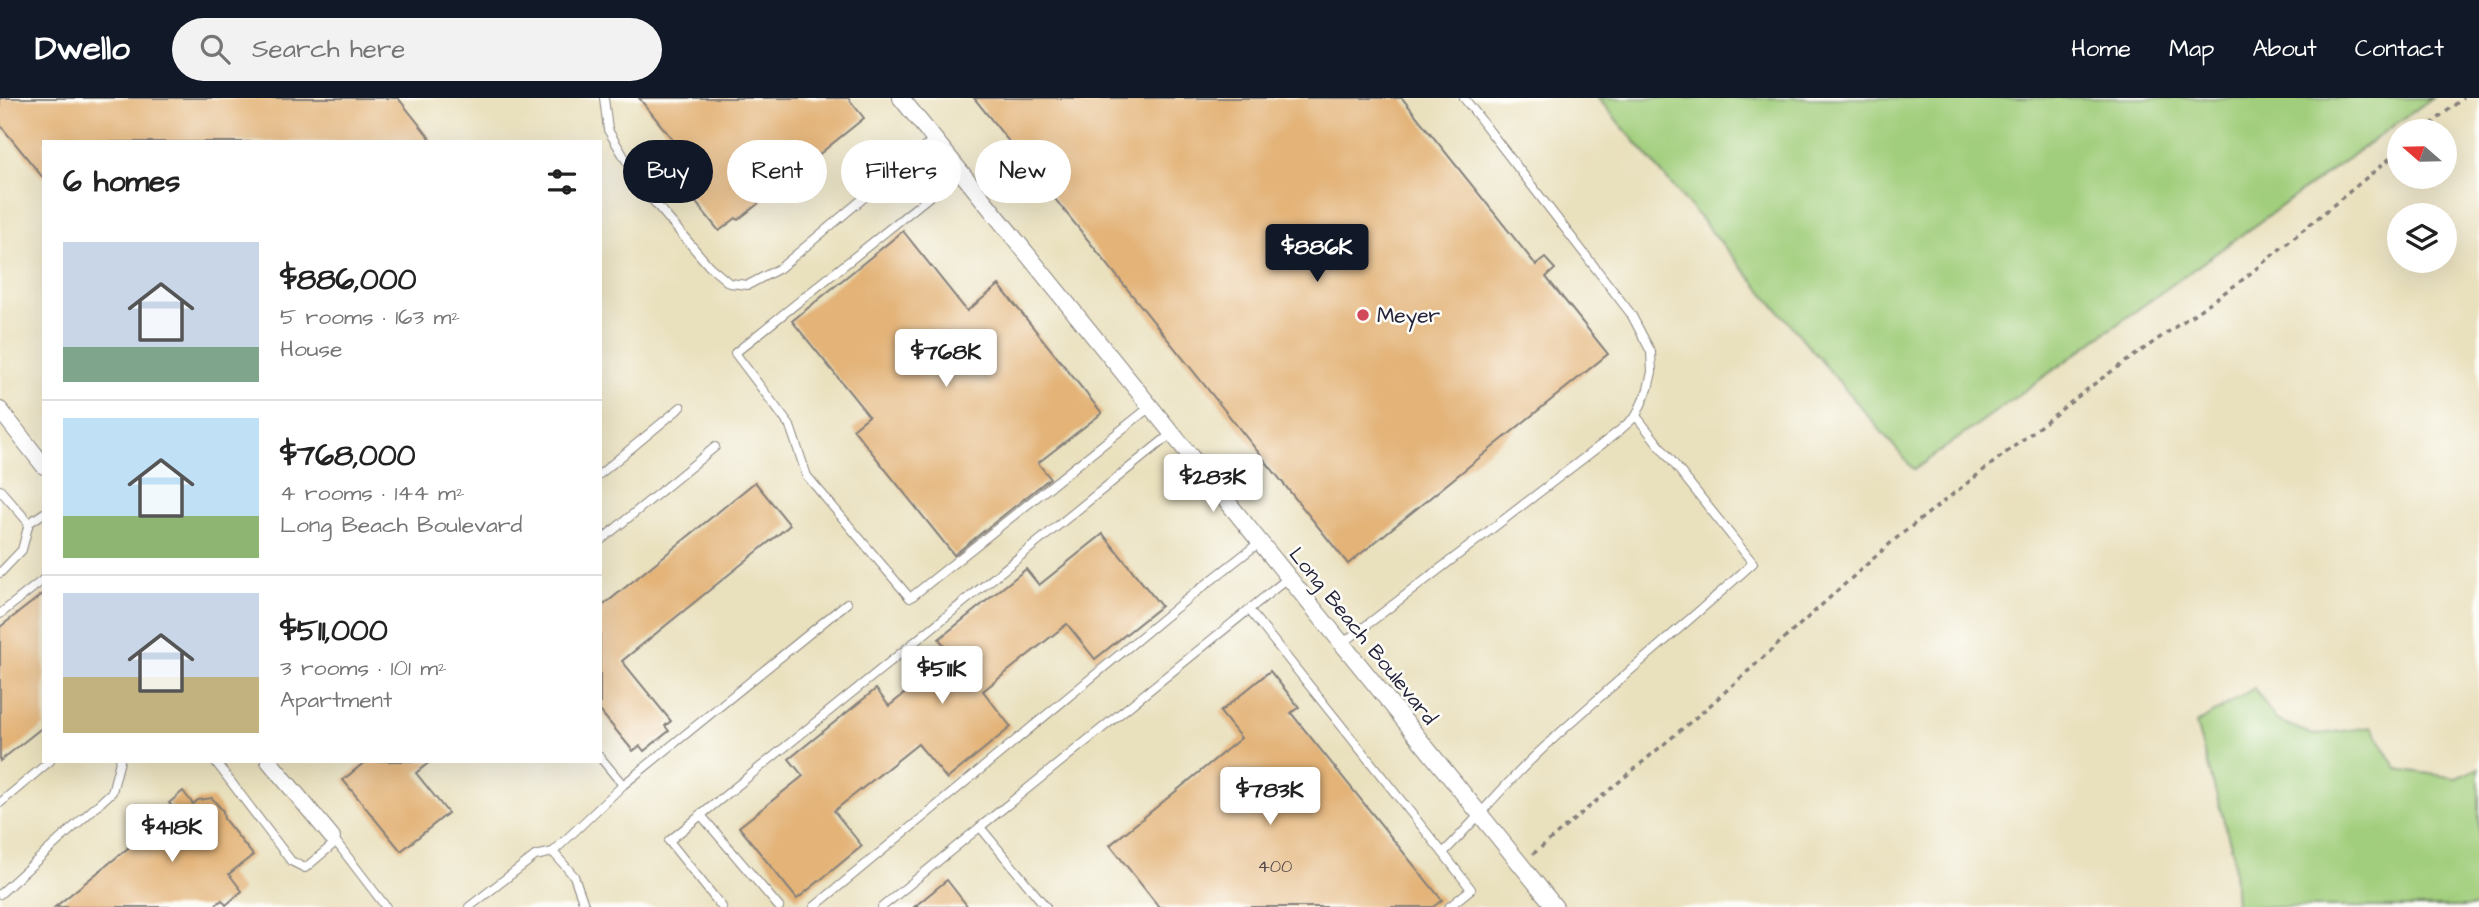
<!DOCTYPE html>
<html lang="en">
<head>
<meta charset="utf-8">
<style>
  body { margin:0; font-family:"Architects Daughter",sans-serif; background:#f2f2f2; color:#222; height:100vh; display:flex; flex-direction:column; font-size:26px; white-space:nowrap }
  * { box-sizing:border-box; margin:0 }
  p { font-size:23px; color:#767676 }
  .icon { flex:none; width:38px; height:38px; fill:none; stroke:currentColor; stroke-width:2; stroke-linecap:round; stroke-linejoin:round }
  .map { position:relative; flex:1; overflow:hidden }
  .details { position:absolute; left:42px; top:42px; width:560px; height:623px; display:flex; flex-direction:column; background:#fff; border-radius:0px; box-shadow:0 7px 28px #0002 }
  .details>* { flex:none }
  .hud { position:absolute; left:623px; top:42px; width:665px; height:63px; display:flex; gap:14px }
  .needle { width:46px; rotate:290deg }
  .controls { position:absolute; left:2387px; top:21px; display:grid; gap:14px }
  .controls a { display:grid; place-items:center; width:70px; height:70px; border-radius:50%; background:#fff; box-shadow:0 7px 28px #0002; font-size:35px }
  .price { position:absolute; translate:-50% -60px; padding:0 16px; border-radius:7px; background:#fff; color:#222; font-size:23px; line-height:46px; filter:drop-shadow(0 2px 4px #0008) }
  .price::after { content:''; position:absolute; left:50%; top:42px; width:21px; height:16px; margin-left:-10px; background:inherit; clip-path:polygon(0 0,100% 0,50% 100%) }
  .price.selected { background:#111827; color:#fff }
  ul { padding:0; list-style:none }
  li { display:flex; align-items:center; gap:21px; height:175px; padding:0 21px }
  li+li { border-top:2px solid #e0e0e0 }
  li span { display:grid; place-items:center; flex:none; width:196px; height:140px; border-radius:0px; color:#555 }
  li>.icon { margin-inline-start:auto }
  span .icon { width:84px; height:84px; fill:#fffc; stroke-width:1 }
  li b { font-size:30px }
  h2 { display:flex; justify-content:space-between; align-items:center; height:84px; padding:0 21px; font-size:30px }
  .chip { padding:0 24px; border-radius:32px; background:#fff; box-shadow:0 7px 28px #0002; font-size:24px; line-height:63px }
  .chip.selected { background:#111827; color:#fff }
  header { display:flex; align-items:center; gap:42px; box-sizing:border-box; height:98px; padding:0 35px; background:#111827; color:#fff }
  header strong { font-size:33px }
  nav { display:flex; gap:38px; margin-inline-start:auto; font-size:24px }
  .search { width:490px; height:63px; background:#f2f2f2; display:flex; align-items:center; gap:18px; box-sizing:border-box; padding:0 24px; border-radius:38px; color:#767676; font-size:26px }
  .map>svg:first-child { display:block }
  .green { fill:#a1ce7c; stroke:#62785c; stroke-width:2 }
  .building { fill:#e3b378 }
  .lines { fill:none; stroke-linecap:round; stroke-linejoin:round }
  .lane-casing { stroke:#86817c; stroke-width:10 }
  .street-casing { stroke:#86817c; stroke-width:18 }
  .path { stroke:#86817c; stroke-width:3.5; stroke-dasharray:5 5; stroke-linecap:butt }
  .lane { stroke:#fff; stroke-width:8 }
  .street { stroke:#fff; stroke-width:16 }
  .poi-dot { fill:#d1495b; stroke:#fdfcf7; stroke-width:2.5 }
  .labels { text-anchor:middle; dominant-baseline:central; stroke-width:5; stroke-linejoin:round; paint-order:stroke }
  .number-label { font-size:18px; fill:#52464a }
  .poi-label { font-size:21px; fill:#22223b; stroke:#fdfcf7; text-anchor:start }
  .street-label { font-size:21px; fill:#22223b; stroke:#fdfcf7 }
</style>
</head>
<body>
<header>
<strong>Dwello</strong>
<div class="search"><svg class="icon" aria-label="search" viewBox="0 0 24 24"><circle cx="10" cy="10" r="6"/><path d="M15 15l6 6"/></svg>Search here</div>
<nav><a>Home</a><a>Map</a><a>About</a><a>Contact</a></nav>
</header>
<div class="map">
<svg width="2479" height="809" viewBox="0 0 2479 809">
  <rect width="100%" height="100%" fill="#fdfcf7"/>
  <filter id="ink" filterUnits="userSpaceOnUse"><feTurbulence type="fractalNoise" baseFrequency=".0143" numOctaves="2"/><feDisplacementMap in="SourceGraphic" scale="14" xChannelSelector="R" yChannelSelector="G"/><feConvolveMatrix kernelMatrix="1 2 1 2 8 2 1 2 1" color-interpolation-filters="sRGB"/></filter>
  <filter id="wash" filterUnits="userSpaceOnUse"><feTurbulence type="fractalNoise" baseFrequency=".00686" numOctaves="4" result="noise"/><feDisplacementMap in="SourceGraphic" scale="28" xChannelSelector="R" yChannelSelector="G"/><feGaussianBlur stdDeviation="1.57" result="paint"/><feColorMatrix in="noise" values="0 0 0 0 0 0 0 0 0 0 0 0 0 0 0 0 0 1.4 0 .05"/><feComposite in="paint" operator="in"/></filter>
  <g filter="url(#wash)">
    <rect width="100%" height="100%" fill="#e9e0bd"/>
    <g class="green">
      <path d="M1598,0H2432L1914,372Z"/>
      <path d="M2254,590L2276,622L2313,637L2372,629L2397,671L2456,680L2479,670V809H2236L2233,755L2196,626Z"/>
    </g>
    <g id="blocks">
      <g class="building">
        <path d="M0,0H398L433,44H44V81L0,27Z"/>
        <path d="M639,0H848L864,20L738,122L736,120L719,133L657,56L673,42Z"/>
        <path d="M974,0H1402L1536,167L1545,160L1555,171L1546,179L1608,256L1348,466Z"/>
        <path d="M903,133L967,213L999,187L1102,315L1038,365L1050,380L954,457L853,331L869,318L792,223Z"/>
        <path d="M755,384L790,427L622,563L671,623L665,628L669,633L644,653L640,648L633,653L600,613V510Z"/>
        <path d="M1103,436L1161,508L1095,561L1067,526L983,593L1011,629L947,681L918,646L834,713L862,748L797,801L739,729L803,678L789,661L876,591L889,608L952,557L939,541L1026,471L1039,487Z"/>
        <path d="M44,495V628L0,663V529Z"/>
        <path d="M1270,573L1299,609L1291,615L1442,802L1433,809H1159L1110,747L1241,640L1220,614Z"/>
        <path d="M366,663H431L416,675L448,715L401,753L343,682Z"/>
        <path d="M183,693L193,706L198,702L212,700L223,713L224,721L253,757L229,776L242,793L226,807L222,802L213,809H55L175,712L169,705Z"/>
        <path d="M947,782L968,809H914Z"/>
      </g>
    </g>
  </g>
  <g filter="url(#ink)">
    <use href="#blocks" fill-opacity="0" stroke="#86817c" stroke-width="2"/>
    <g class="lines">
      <g class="lane-casing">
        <g id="lane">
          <path d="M604,0L608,32L644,92L709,168L729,185L748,187L780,170L933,42"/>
          <path d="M960,74L735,255L790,328L807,378L910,500L1150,309"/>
          <path d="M600,376L681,309"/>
          <path d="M0,392L29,425L44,415"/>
          <path d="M600,443L715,349"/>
          <path d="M0,475L22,452L29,425"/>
          <path d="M1249,512L1443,755"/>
          <path d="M0,516L44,481"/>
          <path d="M1342,546L1619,333L1636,318L1648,291L1652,274L1651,254L1631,216L1464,0"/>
          <path d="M600,659L623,687"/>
          <path d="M215,663L291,763L305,770L336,744"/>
          <path d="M0,705L50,663"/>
          <path d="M700,716L779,809"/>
          <path d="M334,741L386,809"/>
          <path d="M0,796L112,694L120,663"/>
          <path d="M469,809L535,758L553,754"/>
          <path d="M585,809L574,778L553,754L623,687L847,505"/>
          <path d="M722,809L669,743L1171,336"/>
          <path d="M814,809L1177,509L1260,444"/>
          <path d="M882,809L980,729"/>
          <path d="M1046,809L980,729L1288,480"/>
          <path d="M1449,809L1471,791L1443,755C1475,723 1503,688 1536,657C1606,591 1682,530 1753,465L1636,318"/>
        </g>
      </g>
      <g class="street-casing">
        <g id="street">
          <path d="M901,0L1555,809"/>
          <path d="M0,312L44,368"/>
          <path d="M269,663L332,739"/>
        </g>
      </g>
      <g class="path">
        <path d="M2423,33L2463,0"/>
        <path d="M1533,756L1707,610L1894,442L2098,283L2241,183L2399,53"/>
      </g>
      <use href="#lane" class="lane"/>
      <use href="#street" class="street"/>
    </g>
  </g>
  <circle class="poi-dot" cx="1363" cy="217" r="7"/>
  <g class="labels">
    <g class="number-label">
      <text x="1275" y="768">400</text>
    </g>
    <g class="poi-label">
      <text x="1377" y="217">Meyer</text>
    </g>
    <g class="street-label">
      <text transform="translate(1363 538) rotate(51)">Long Beach Boulevard</text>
    </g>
  </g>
</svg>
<div class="controls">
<a><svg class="needle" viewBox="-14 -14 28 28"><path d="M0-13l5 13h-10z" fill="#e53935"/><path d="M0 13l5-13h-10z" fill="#767676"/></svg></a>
<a><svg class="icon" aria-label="layers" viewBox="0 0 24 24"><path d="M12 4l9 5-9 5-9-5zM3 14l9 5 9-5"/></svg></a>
</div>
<b class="price selected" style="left:1317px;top:186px">$886K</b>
<b class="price" style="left:946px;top:291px">$768K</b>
<b class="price" style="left:1213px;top:416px">$283K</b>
<b class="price" style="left:942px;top:608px">$511K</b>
<b class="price" style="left:1270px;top:729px">$783K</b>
<b class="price" style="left:172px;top:766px">$418K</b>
<div class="hud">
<a class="chip selected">Buy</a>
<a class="chip">Rent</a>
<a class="chip">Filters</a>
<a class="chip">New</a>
</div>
<section class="details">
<h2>6 homes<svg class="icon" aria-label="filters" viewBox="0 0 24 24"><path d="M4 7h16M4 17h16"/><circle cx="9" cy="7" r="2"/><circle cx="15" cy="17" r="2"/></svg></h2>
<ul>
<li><span style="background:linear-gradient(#c9d6e8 75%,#7fa58c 0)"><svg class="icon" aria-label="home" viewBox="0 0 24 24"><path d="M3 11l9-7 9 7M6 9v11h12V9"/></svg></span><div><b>$886,000</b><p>5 rooms · 163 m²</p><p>House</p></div></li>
<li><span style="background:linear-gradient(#bfe0f5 70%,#8fb573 0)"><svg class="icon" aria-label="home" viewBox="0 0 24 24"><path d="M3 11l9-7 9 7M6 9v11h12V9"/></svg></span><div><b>$768,000</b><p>4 rooms · 144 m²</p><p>Long Beach Boulevard</p></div></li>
<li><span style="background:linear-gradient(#c9d6e8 60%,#c2b280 0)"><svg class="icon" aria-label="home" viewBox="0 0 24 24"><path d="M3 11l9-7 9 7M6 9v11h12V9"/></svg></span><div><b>$511,000</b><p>3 rooms · 101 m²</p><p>Apartment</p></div></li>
</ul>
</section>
</div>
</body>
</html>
